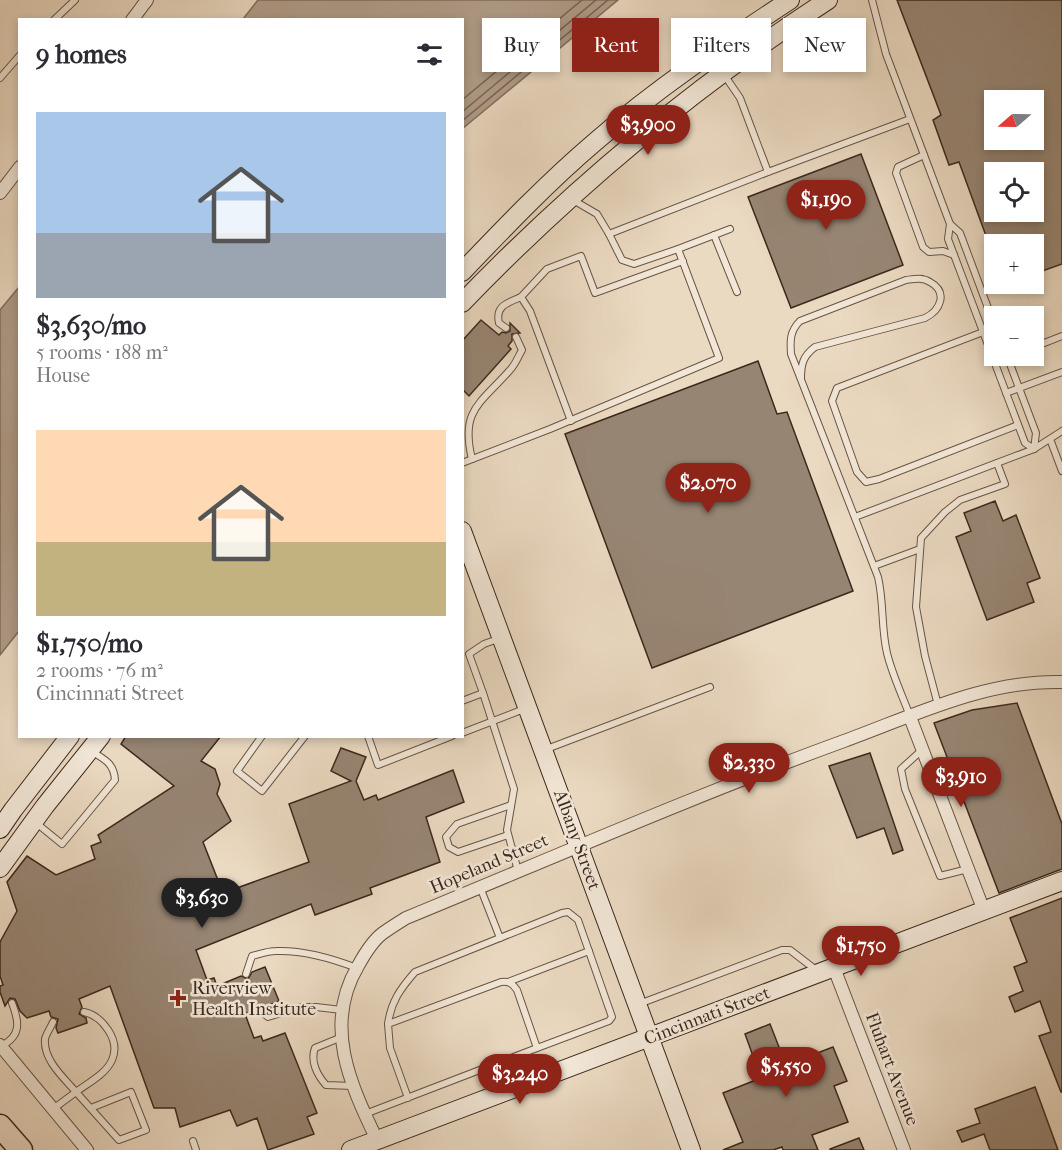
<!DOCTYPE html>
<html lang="en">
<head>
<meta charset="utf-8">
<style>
  body { margin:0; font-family:"IM FELL French Canon",serif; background:#f2f2f3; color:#2b2b33; height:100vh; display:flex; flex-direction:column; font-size:22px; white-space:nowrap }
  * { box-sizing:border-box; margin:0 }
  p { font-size:20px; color:#7c7c81 }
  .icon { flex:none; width:33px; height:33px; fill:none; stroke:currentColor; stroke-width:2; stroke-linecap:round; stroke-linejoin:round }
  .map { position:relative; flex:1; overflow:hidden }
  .drawer { position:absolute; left:18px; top:18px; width:446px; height:720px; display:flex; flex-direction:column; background:#fff; border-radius:0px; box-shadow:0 3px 9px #0003 }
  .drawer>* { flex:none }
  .hud { position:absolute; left:482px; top:18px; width:490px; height:54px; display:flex; gap:12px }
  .needle { width:39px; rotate:250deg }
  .controls { position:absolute; left:984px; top:90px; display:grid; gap:12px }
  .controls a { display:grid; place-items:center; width:60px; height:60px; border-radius:0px; background:#fff; box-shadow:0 3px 9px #0003; font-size:30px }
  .price { position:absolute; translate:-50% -51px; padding:0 14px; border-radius:21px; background:#8f2418; color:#fff; font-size:20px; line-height:39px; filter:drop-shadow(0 2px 3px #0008) }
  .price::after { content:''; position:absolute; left:50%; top:36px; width:18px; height:14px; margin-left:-9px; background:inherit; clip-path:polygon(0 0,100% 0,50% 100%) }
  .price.on { background:#222; color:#fff }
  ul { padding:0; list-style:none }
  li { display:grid; align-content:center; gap:12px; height:318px; padding:0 18px }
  li span { display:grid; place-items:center; height:186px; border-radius:0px; color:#555 }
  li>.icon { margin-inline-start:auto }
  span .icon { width:108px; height:108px; fill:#fffc; stroke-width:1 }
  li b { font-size:26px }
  h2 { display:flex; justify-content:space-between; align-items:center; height:72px; padding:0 18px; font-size:26px }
  .tag { padding:0 21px; border-radius:0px; background:#fff; box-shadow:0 3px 9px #0003; font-size:21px; line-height:54px }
  .tag.on { background:#8f2418; color:#fff }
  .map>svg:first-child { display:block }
  .water { fill:#b09d8a; stroke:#826e5e; stroke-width:1.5 }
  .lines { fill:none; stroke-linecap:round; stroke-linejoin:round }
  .shore { stroke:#766254; stroke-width:1.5 }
  .building { fill:#978573; stroke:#3d281d; stroke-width:1.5; fill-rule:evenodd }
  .lane-casing { stroke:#685446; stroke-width:8 }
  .street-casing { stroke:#685446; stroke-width:14 }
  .secondary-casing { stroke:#3d281d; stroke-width:20 }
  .highway-casing { stroke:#3d281d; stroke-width:25 }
  .lane { stroke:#f2e7d7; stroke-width:6 }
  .street { stroke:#f2e7d7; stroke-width:12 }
  .secondary { stroke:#f2e7d7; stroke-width:18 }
  .highway { stroke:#ebdac2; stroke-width:22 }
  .poi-dot { fill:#8f2418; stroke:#f2e7d7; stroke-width:2 }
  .labels { text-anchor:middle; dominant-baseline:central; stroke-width:5; stroke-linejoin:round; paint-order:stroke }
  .street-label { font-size:18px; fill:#3d281d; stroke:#f2e7d7 }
  .poi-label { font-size:18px; fill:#3d281d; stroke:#f2e7d7; text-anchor:start }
</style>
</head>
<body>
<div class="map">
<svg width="1062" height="1150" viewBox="0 0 1062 1150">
  <rect width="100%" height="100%" fill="#ebdac2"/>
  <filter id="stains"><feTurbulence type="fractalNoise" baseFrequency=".00333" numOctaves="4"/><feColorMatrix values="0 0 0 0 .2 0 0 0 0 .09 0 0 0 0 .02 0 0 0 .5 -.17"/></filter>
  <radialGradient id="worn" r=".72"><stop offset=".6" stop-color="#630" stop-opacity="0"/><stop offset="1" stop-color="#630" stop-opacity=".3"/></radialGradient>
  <g class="water">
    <path d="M258,0H618L462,129V20L243,19Z"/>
    <path d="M19,287V631L0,655V310Z"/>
  </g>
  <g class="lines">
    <g class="shore">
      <path d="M462,100L582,0"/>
      <path d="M462,112L596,0"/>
      <path d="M462,121L608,0"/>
    </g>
  </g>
  <g class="building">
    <path d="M897,0H1062V264L1034,274V244H989L959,162L949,165L933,120L941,115ZM994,100H1034V140H994ZM994,172H1034V212H994Z"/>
    <path d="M861,154L903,265L791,308L748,197Z"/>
    <path d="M481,320L499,335L502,332L506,333L510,331V323L520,333L512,334V341L508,346L511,349L469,396L462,389V341Z"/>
    <path d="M758,361L777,414L787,412L853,591L652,668L565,434Z"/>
    <path d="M995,501L1003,521L1016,515L1040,578L1027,583L1034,602L987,620L956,537L971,531L964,513Z"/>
    <path d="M1017,703L1062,824V869L999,893L934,723L972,710Z"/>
    <path d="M126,736H221L201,761L215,769L220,784L217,794L231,821L203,842L223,893L309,862L289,804L351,781L331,771L341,748L366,757L356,781L364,800L376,795L378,800L453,770L464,802L426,817L440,862L370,888L372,894L315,915L311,904L196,950L207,980L214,978L217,986L241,976L248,979L252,972L265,967L279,1001L264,1007L257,1004L254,1006L253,1011L245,1014L254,1038L261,1036L263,1041L285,1033L317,1113L307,1117L314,1134L268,1150L257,1118L237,1126L230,1110L180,1127L175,1108H154L110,986L79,999L82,1007L79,1014L86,1018L87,1023L58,1033L56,1028L58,1019L51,1017L49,1011L27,1018L20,1011L15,999L10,998L5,1006L0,992V986L3,985L0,976V942L17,911L7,882L27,856L56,875L95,859L91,846L101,842L98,835L174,786L121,744Z"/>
    <path d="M870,753L903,850L893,854L884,828L857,838L829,766Z"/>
    <path d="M1062,898V1092H1061L1039,1036L1051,1032L1040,1001L1015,1012L1009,997L1023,991L1014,967L1027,962L1010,918Z"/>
    <path d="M770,1024L786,1065L833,1047L847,1081L834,1086L848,1122L812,1135L818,1150H783L782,1147L773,1150H723L743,1142L723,1093L761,1078L745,1034Z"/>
    <path d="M1035,1087L1058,1150H990L984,1134L962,1142L957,1131L980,1123L975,1109Z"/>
    <path d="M859,1138L864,1150H830V1149Z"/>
  </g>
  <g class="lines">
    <g class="lane-casing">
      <g id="lane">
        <path d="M872,0L886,54L950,224L960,233L994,324"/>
        <path d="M54,20L75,0"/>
        <path d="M725,76L740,98L768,172"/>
        <path d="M0,78L20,55"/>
        <path d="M924,155L898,167L896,173L923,247L929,252L943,251L954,255"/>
        <path d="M573,200L597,214L609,234L768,172L910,119"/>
        <path d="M950,224L948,239L1025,443L1034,449"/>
        <path d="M714,235L737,292"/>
        <path d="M678,249L730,229"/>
        <path d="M521,297L547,269L581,256L595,293L683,261"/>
        <path d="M506,328L499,323C495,306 507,303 521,297L530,311L571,421"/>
        <path d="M983,332L837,388L832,401L857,472L866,482L879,479L1018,425"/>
        <path d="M1034,347L1062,336"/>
        <path d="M1007,356L1036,433L1034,449"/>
        <path d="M994,362L1013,356"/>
        <path d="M801,379C801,364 803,356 815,347L925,318C941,310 948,292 930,282C922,277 914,279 906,280L800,321C790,331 790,340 791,354L878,577C884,602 881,628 887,653C892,674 902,695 910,716"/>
        <path d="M1006,393L1062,372"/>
        <path d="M1050,439L1062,471"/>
        <path d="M472,459C460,410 480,404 510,370C515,365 518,357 522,350L516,337"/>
        <path d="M462,463L550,429L719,358L678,249L634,264L622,260L609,234"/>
        <path d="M855,517L1034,449L1062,431"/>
        <path d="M874,566L920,549"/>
        <path d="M483,693L469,654L484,644L498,639"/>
        <path d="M462,701L483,693L514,789L507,830L518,871"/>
        <path d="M938,705L925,656L916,607L921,538L945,512L960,500L1005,484L997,463"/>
        <path d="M462,733L524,709"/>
        <path d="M262,736L237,771L262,791L305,736"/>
        <path d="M368,736L378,765L452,736"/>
        <path d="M544,750L710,687"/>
        <path d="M922,750L901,769L905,789L940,876L968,869"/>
        <path d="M35,822L62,844L115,780C114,763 104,759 91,751"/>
        <path d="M508,835L458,852L449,847L446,837L457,824L511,805"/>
        <path d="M480,887L500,938"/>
        <path d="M246,974L252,956C260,954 268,951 276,951C303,950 331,958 357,968"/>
        <path d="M508,982L589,951"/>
        <path d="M639,1004L782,950H790L816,970"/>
        <path d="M258,1009L268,1017L301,1007H316L342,1010"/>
        <path d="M53,1022C51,1027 46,1034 45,1039C43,1060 64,1078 76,1092C88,1083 106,1074 112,1060C121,1040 102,1016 84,1012"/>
        <path d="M388,1024C391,1002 400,989 415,972L562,913L568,912L578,920L612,1017L609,1021L537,1048"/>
        <path d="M342,1037L315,1048C310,1061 317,1075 326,1085L353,1086"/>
        <path d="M1,1046C22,1036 19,1021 12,1003"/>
        <path d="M53,1109L76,1092L119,1140L146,1130L131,1092L91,1108"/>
        <path d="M365,1114L537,1048L517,990C512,983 509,981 501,982L388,1024L390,1048L408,1098"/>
        <path d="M193,1141L196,1150"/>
      </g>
    </g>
    <g class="street-casing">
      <g id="street">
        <path d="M132,20L147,0"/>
        <path d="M0,193L20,167"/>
        <path d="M910,717L984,911"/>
        <path d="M834,968L904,1150"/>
        <path d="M0,1045L87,1150"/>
        <path d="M377,1140C350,1084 323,1025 358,966C364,955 372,941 383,933C390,928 398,923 406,918C552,858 696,795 844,741C915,715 985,680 1062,682"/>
      </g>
    </g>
    <g class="secondary-casing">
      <g id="secondary">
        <path d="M462,272C505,227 548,182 595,142C656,89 723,44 790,0"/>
        <path d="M462,303C572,189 695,86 828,0"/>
        <path d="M462,531L691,1150"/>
        <path d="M0,829L13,810L70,736"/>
        <path d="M0,868L45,806L101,736"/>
        <path d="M351,1150L1062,881"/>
      </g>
    </g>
    <g class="highway-casing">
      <path id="highway" d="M0,1126L21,1150"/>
    </g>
    <use href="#lane" class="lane"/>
    <use href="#street" class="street"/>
    <use href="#secondary" class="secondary"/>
    <use href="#highway" class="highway"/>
  </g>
  <path class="poi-dot" d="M175 989h6v6h6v6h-6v6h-6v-6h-6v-6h6z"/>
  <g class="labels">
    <g class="street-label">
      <text transform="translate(577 840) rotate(70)">Albany Street</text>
      <text transform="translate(489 864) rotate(-23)">Hopeland Street</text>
      <text transform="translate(707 1016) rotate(-21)">Cincinnati Street</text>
      <text transform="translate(892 1069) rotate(69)">Fluhart Avenue</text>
    </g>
    <g class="poi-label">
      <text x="192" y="988">Riverview<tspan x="192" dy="21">Health Institute</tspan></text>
    </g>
  </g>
  <rect width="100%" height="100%" filter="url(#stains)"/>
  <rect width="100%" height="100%" fill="url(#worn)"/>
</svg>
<div class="controls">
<a><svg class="needle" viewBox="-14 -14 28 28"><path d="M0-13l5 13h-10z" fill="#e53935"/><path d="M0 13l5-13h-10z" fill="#7c7c81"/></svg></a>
<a><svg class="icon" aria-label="locate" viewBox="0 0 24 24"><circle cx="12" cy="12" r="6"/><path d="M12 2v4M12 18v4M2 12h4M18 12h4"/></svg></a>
<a>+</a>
<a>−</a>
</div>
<b class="price" style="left:648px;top:156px">$3,900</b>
<b class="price" style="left:826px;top:231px">$1,190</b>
<b class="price" style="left:708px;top:514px">$2,070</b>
<b class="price" style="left:749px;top:794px">$2,330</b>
<b class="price" style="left:961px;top:808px">$3,910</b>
<b class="price on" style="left:202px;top:929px">$3,630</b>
<b class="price" style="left:861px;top:977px">$1,750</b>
<b class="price" style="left:786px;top:1098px">$5,550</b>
<b class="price" style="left:520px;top:1105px">$3,240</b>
<div class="hud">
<a class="tag">Buy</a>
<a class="tag on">Rent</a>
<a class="tag">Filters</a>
<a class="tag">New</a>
</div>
<section class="drawer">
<h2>9 homes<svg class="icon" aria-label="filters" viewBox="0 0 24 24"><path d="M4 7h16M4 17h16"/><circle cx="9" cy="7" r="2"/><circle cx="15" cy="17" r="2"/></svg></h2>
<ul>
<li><span style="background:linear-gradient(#a9c7e8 65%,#9aa5b1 0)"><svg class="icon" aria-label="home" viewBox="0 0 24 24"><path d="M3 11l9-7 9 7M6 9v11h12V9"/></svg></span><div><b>$3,630/mo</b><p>5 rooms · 188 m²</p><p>House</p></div></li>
<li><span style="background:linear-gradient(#ffd9b3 60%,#c2b280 0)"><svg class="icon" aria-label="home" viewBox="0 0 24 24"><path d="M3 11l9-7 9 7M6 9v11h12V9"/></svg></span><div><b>$1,750/mo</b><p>2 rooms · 76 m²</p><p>Cincinnati Street</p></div></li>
</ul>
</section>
</div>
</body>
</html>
